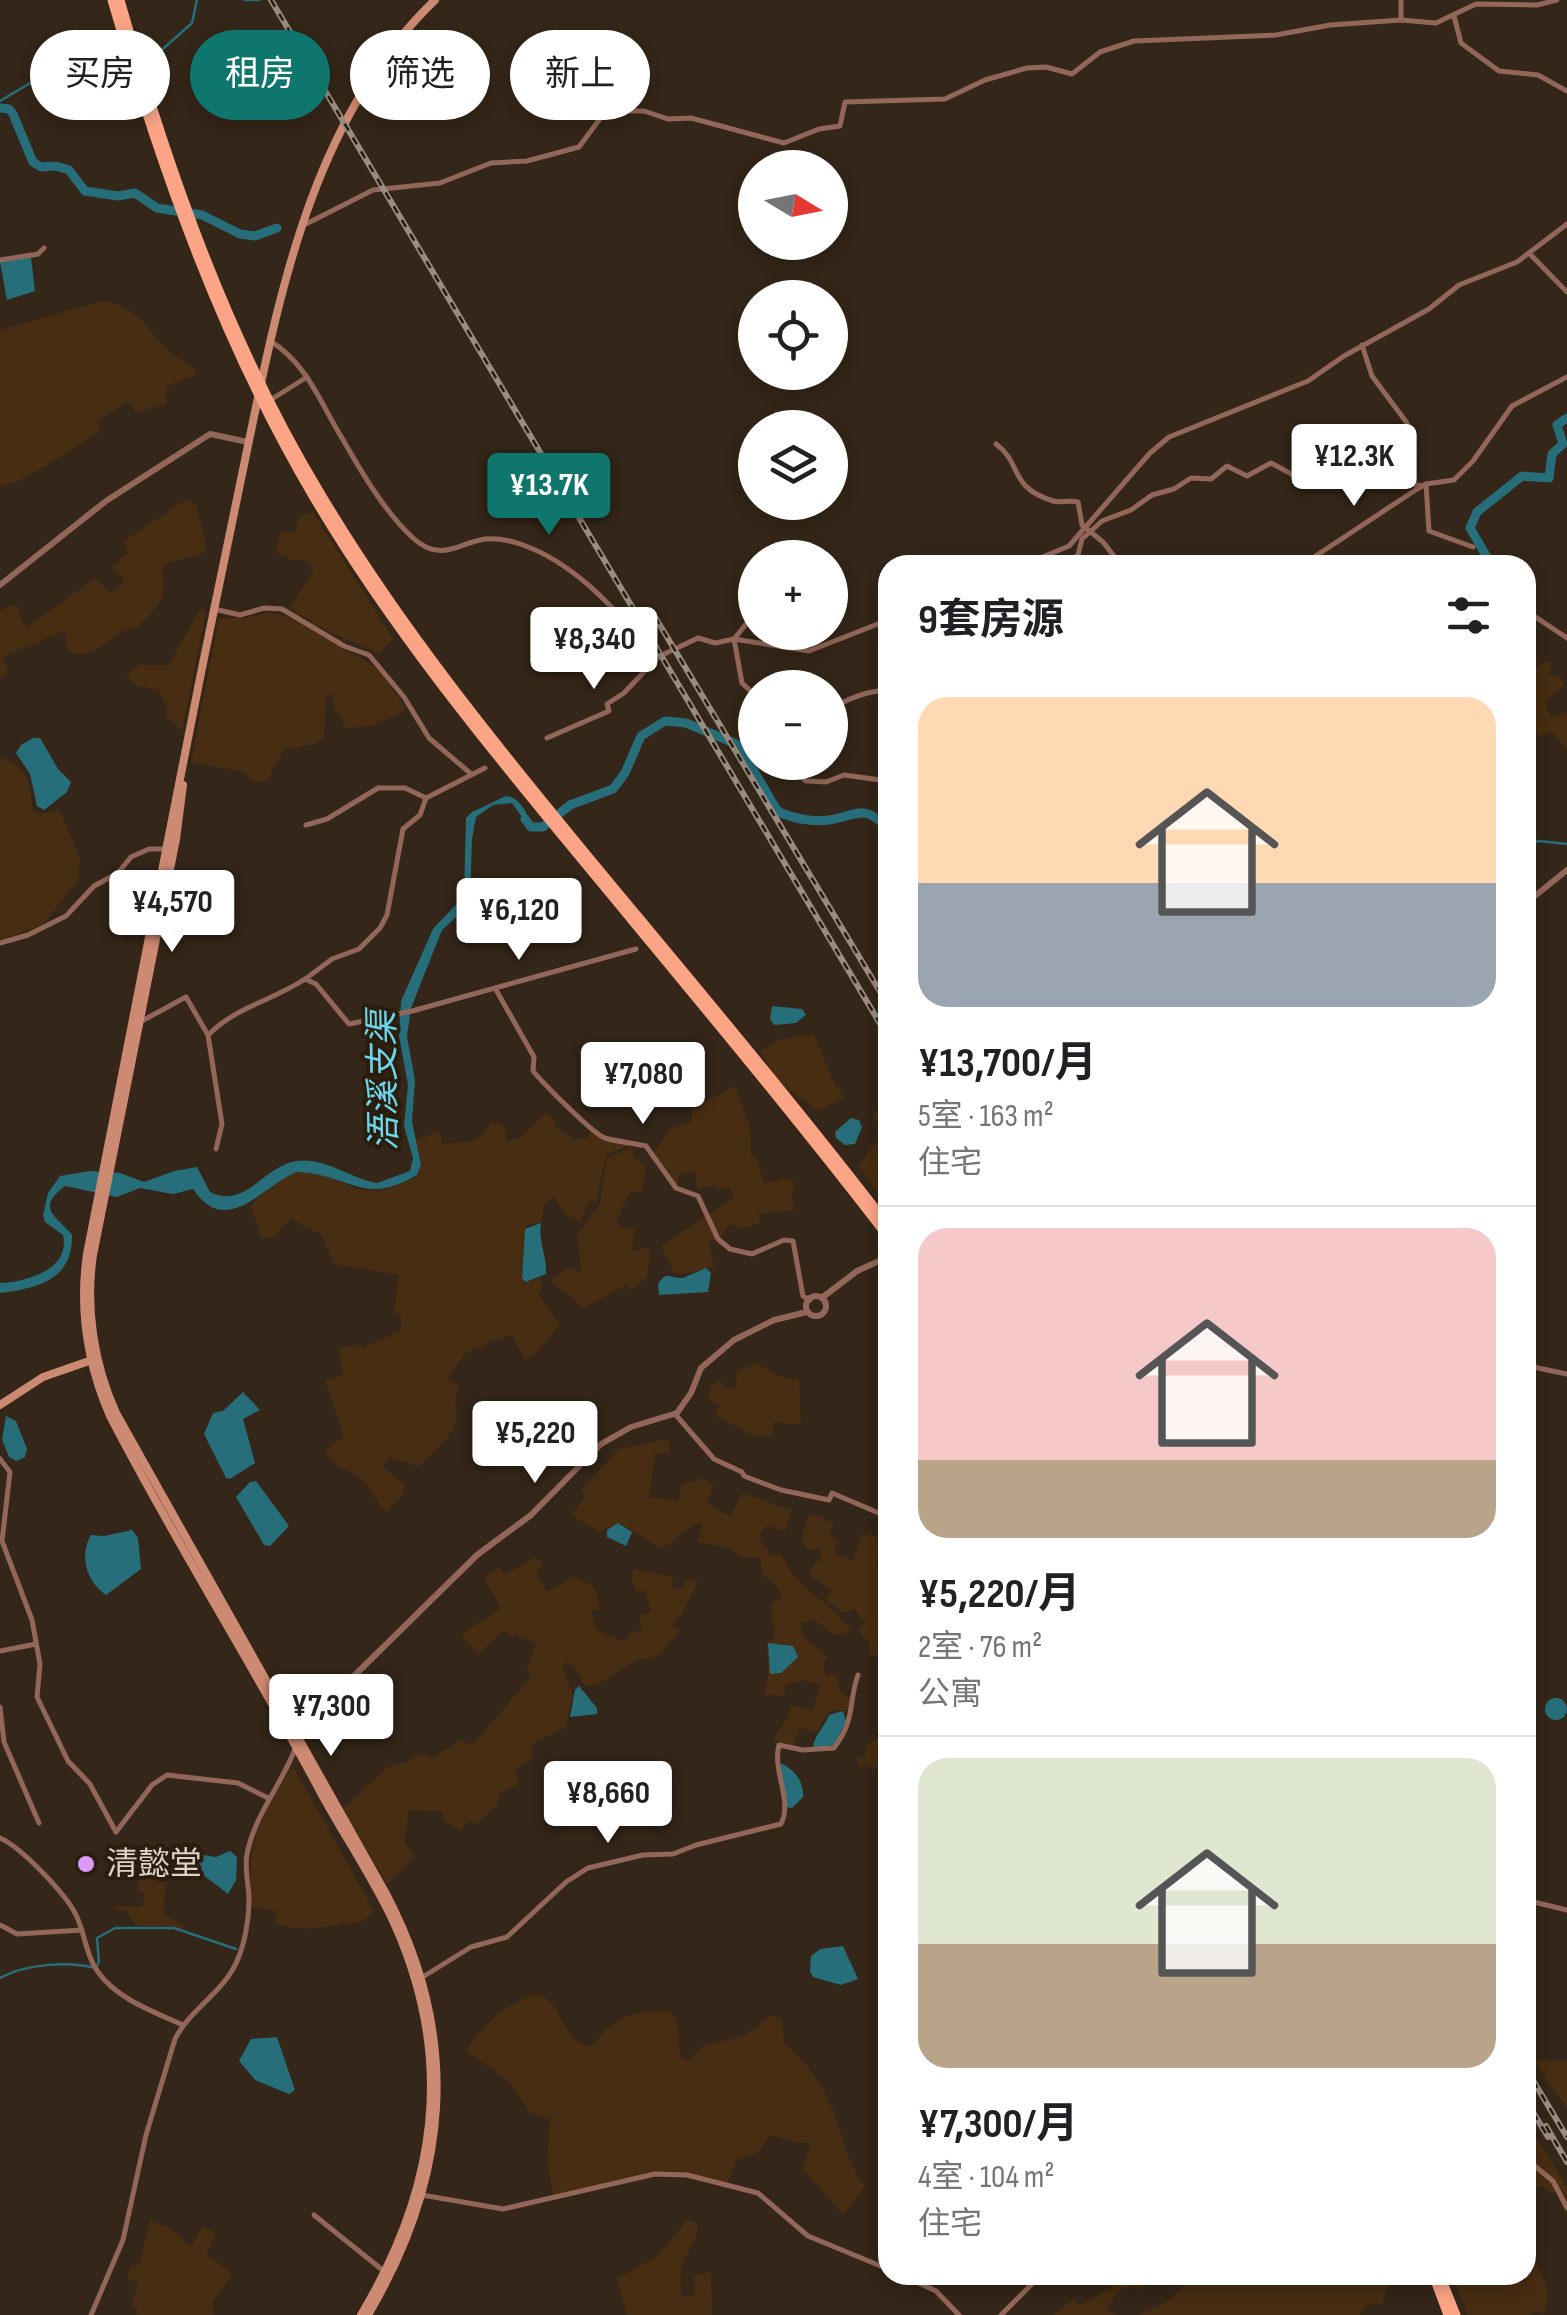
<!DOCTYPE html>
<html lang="zh">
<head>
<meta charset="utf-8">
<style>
  body { margin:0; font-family:"Sofia Sans Condensed","Noto Sans SC",sans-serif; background:#f2f2f2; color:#202124; height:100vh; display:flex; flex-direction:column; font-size:38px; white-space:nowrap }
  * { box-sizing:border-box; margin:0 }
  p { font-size:32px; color:#757577 }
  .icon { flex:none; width:55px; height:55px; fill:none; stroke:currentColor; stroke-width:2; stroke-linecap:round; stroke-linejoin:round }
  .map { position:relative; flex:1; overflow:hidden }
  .drawer { position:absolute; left:878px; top:555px; width:658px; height:1730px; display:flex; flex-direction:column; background:#fff; border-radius:30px; box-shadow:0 5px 15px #0003 }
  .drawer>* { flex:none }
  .guide { position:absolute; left:30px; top:30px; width:698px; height:90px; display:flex; gap:20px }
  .needle { width:65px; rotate:100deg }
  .tools { position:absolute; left:738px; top:150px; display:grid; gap:20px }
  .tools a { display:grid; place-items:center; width:110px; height:110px; border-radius:50%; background:#fff; box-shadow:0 5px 15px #0003; font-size:50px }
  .price { position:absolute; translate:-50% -85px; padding:0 22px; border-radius:10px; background:#fff; color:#222; font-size:32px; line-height:65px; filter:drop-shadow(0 2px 5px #0008) }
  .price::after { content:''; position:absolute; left:50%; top:60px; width:30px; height:22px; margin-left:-15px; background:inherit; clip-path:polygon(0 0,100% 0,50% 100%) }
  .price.active { background:#0f766e; color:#fff }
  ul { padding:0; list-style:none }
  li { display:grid; align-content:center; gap:20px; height:530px; padding:0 40px }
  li+li { border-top:2px solid #e0e0e0 }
  li span { display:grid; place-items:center; height:310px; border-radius:30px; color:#555 }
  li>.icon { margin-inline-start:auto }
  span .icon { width:180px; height:180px; fill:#fffc; stroke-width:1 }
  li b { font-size:42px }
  h2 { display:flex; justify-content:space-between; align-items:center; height:120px; padding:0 40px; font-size:42px }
  .pill { padding:0 35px; border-radius:45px; background:#fff; box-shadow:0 5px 15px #0003; font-size:35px; line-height:90px }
  .pill.active { background:#0f766e; color:#fff }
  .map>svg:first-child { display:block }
  .green { fill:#472d11 }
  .water { fill:#276e7b }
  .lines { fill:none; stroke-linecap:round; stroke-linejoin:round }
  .stream { stroke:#276e7b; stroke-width:2.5 }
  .river { stroke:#276e7b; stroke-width:9 }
  .minor { stroke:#926759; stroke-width:5 }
  .tertiary { stroke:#926759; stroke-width:6 }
  .secondary { stroke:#cd8a72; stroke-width:8 }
  .primary { stroke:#fba486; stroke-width:9 }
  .rail-casing { stroke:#998d82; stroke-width:6 }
  .rail { stroke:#2a1d0e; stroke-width:2.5; stroke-dasharray:8; stroke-linecap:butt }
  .poi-dot { fill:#db99f5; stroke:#2a1d0e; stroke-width:4 }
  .labels { text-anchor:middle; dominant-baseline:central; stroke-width:8; stroke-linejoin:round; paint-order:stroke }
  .poi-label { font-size:32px; fill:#dcd2c9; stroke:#2a1d0e; text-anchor:start }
  .water-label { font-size:35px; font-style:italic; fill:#6cd6eb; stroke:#2a1d0e }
</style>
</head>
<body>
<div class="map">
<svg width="1567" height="2315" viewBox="0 0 1567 2315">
  <rect width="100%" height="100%" fill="#342618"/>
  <g class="green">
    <path d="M102,301C147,305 154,351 193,366L196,375L166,387V404L136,413L129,402L96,421L100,432L24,479L0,487V330Z"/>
    <path d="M186,500L196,504L207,548L200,555L164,564C160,575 163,578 164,588C164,604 147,617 136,628C110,628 99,664 68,652L65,632H60L2,658L9,671L0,679V611L8,606H18L21,620L27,627L95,578L111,593L125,581L112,567L128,553L123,542Z"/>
    <path d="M313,512L393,639L379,653L327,631L289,608L314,569L305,560L295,561L276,553L281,531L295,534L299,517Z"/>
    <path d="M200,609L206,611L182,731L166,717L167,708L158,690L137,686L126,675L139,665H169Z"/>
    <path d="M270,612L293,619L382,671L406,710L372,726L346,728L334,708L333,694L326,696L324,738L315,744L284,750L266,782L254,781L241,771L191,763L219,618H246Z"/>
    <path d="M1546,661L1552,663L1549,674L1562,679L1564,685L1545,701L1551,718L1567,712V748L1552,732L1541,736L1525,719V676Z"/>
    <path d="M0,758C28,764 30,786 33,811L42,814L59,809L80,857L78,881L43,924L0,941Z"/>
    <path d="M814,1034L833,1081L844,1098L818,1111L779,1083L760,1051L777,1040Z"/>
    <path d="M735,1086L750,1127L751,1157L756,1156L764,1183L785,1179L795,1183L792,1197L795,1210L759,1214L760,1223L744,1228L730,1224L721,1237L709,1242L714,1267C702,1268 686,1277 674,1272L661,1246L734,1198L729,1187L718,1191L715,1185L697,1189L695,1172L678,1174V1188L652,1155L671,1128L691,1122L693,1108Z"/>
    <path d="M880,1105H887V1205L859,1166L885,1129V1124L873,1119Z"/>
    <path d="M545,1112L556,1121L554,1127L574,1139L588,1138L591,1128L600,1137L631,1145L606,1155L596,1203L590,1200L580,1221L566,1215L553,1196L544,1205L541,1223L527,1225L524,1237L522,1277L528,1282L539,1278L543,1288L539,1294L560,1324L537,1353L525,1360L511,1334L466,1353L447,1379L460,1386C452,1400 457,1405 456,1419C455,1435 430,1456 419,1467L390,1457L383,1467L405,1485L402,1495L387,1512C375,1503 373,1490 362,1480C349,1467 333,1470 325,1451L344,1436L325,1381L343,1375L339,1348L361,1344L362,1348L401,1331V1315L394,1314L399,1275L334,1264L321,1234L304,1227L291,1217L274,1237L261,1239L251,1204C264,1194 282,1174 298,1172C322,1168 339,1184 360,1189C379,1194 398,1185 415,1178L421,1165L416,1140L440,1131L442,1144C470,1141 474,1147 492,1121L504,1127L507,1141C526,1138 534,1125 545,1112Z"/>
    <path d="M632,1147L634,1157L646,1167L642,1191L629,1193L617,1221L621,1228L635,1227L632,1251L647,1248L651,1251L647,1277L631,1290L625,1285L584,1308L550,1281L570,1266L581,1273L577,1234L600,1204L606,1159Z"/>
    <path d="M756,1363L780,1377L799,1379L801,1423L793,1425L774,1421L771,1438L750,1434L715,1416L719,1406L709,1399L710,1385L720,1380L724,1387L737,1388L736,1371Z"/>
    <path d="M668,1439L670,1452L655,1455L649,1497L678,1501L681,1486L703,1477L714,1485L707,1503L730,1516L742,1493L792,1510L785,1532L767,1525L758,1537L771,1555L782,1554C795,1592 831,1599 851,1632L834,1635L815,1620L801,1623L802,1634L828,1658L823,1662L826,1675L836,1674L840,1692L852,1698L850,1710L829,1711L817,1732L800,1728L793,1746L773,1740L786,1720L791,1705L812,1710L821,1685L804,1680L786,1685L784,1696L764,1694L768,1677L767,1641L773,1640L775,1627L772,1625V1603L783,1597L777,1586L763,1575L760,1557L741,1558L730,1548L697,1542L703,1523C683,1525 678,1543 660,1548L619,1523L599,1532L571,1515L586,1495L581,1490L619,1449Z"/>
    <path d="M809,1513L834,1523L829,1536L838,1540L834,1553L853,1561L863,1533L883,1539L876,1562L887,1566V1658L869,1654V1640L863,1638L859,1629L865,1623L854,1609L843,1613L825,1599L832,1590L809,1576L814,1563L822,1560L820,1549L808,1550L801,1539Z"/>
    <path d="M535,1557L544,1564L536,1573L547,1592L574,1576L595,1588L600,1609L591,1611L597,1630L622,1641L629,1638L628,1634L643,1629L639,1616L651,1611L644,1590L636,1592L631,1577L634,1569L673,1577L672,1588L681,1589L686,1581H698L682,1614L672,1625L681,1630L659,1655L635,1662L600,1683L586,1687L575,1668L566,1663L562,1668L573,1694L566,1727L531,1744L534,1757L515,1769L519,1784L499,1794L497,1805L478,1824L469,1821L460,1831L443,1821V1811L409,1810L404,1842L415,1856L387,1884L342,1809L387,1768L415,1758V1754L434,1757L461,1740L471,1746L532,1676L526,1671L536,1644L515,1634L512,1638L504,1630L478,1654L461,1634L501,1608L484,1578L499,1567L505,1575Z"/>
    <path d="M887,1733V1764L871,1769L868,1765L860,1767L857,1758L866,1756L865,1745Z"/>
    <path d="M291,1768L296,1771L374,1911L362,1922C325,1923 315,1936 274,1923L277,1911L251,1907C247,1841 258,1824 291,1768Z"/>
    <path d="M138,1876L161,1881L165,1885L164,1915L183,1925V1930L166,1926H137L126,1911L114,1909V1906L143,1907L144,1892L138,1891Z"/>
    <path d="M538,1994C562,2002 561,2035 586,2046L593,2045C613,2016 636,2010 670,2011L677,2019L680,2056L688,2061L703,2046L743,2036L773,2015L782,2020L784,2042C804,2061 820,2079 831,2105C842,2132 847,2163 865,2186L843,2215L802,2168L811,2142L797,2143L771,2135L757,2153L737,2160L727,2184L687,2173L661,2172L553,2195L547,2161L550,2119L531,2113L506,2079L466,2051C483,2025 507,2001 538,1994Z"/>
    <path d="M1536,2061H1567V2108L1550,2086Z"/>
    <path d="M1525,2119L1567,2187V2213L1555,2192L1551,2193L1542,2186L1525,2187Z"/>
    <path d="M688,2219L697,2224C698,2242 687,2250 682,2267C680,2276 681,2285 681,2295L689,2297L695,2293L693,2275L711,2272L712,2315H627L617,2279L657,2256Z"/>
    <path d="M150,2220L172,2229L191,2247L202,2226L216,2233L206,2254L233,2274L212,2302L214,2315H136L138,2310L131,2305L139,2283L127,2279L131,2265L139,2266Z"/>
    <path d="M1525,2234C1530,2261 1557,2285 1544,2313L1537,2311L1528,2315H1468L1452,2275H1525Z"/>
    <path d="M1093,2275H1151L1139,2290L1130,2285L1117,2293L1106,2310L1118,2315H1053L1074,2299L1079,2306L1111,2288L1106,2278Z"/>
    <path d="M1192,2275H1391V2279L1382,2304L1366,2305L1359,2315H1137L1172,2299Z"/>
  </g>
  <g class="water">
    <path d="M31,257L35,291L7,300L0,262Z"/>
    <path d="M33,738H40L58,769L71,782L67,792L44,810L37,806L30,774L16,753L21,745Z"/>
    <path d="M506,796C521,798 530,816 531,830L512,803L493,805L476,817L472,839L470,900L465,909L442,930L411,1008L407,1037L415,1080L412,1121L421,1165L417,1175C363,1207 350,1174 297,1172C264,1184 227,1240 193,1189L173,1194L140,1188L117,1197L65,1186C34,1210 58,1216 72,1235C73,1280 38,1288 0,1293V1283C27,1282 71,1269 63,1235L45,1222L43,1215L48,1193L60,1176L89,1171L120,1173L144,1182L174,1171L197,1167L210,1192C242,1208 260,1174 286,1164C318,1151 347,1178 377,1183L410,1171L413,1158L404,1126L408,1085L399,1036L401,1001L433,929L464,896L466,818L472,812Z"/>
    <path d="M772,1006L802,1009L806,1015L796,1023L774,1025L770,1019Z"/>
    <path d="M851,1118L859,1120L862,1127L855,1144L845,1145L836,1138L835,1132Z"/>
    <path d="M541,1223C538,1242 547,1255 546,1274L526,1282L522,1278L525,1229Z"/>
    <path d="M706,1268L711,1273L708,1292L659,1295L658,1284C667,1270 671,1279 683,1278Z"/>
    <path d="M243,1392L260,1410L243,1419L255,1463L230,1479L226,1478L204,1434L213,1413L223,1411Z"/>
    <path d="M6,1416L16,1421L27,1449L25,1457L17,1461L9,1457L2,1440Z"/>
    <path d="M256,1481L289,1526L270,1546L264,1545L236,1497L250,1482Z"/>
    <path d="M618,1523L632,1532L626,1546L607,1537V1530Z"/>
    <path d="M132,1530L138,1538L141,1569L106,1595C86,1581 79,1555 91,1535L104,1536Z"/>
    <path d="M768,1643L793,1646L798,1657L781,1673L770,1674Z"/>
    <path d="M579,1686L597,1708V1714L570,1717L575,1690Z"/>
    <circle cx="1556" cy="1709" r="11"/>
    <path d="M843,1711L846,1721L835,1745L813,1748C813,1737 825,1726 829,1715Z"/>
    <path d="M779,1763C794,1768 804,1781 803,1797L792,1808L786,1807Z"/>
    <path d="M230,1851L237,1857L236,1880L228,1894L193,1867L203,1855L216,1857Z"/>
    <path d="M843,1946L858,1979L841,1985L813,1977L810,1972L811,1956L820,1949Z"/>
    <path d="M277,2037L295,2090L289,2094L255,2080L239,2061L251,2039Z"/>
  </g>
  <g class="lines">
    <g class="stream">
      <path d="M245,0H259"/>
      <path d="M145,55H156L192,23L197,0"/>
      <path d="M0,101L86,50L110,62L119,60"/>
      <path d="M1525,844L1540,841L1567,844"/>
      <path d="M0,1978C25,1964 68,1961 95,1968L99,1962L97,1938L115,1928H174L236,1949"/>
    </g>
    <g class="river">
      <path d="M0,108L9,109L13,114L33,162L41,167L56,166L69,170L85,191L118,196L135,193L157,208L202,215L240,234L255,236L277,228"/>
      <path d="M1486,565L1487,557L1470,528L1477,512L1522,476L1549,478L1552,454L1563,444L1557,425L1567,418"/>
      <path d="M525,819L531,827H543L570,805L613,789L625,773L641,736L665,721L686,723L739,745L776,809L781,813C795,819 814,822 829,820C858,815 864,803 888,829"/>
    </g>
    <g class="minor">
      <path d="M1454,16L1461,43L1499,71L1538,75L1567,91"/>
      <path d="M1401,20V0"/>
      <path d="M302,226L373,190L440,183L491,163L527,161L579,147L602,116L612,111H644L668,119L691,118L784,143L819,129L840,126L845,102L945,99L985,80L1027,68L1046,67L1072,74L1100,52L1134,41L1276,35L1330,25L1401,20L1436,23L1476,4L1537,5L1557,0"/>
      <path d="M1529,253L1567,292"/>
      <path d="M0,260L38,254L44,248"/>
      <path d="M270,341C306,362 321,404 342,438C362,473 384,511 413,538C441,564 461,542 485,539C497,538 512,541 523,545C579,565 618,614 658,657L698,638L715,643L734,639L809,651L888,620"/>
      <path d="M1362,345L1372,376L1407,423L1414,453L1412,467L1415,484"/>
      <path d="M272,399L307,377"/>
      <path d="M996,444C1023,464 1008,487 1053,501C1061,503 1070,500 1078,502L1082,525L1103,542L1121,565"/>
      <path d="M1426,484L1429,531L1473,547"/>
      <path d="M1023,565L1069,546L1150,453L1169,437L1308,381L1344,356L1429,309L1459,285L1517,262L1567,224"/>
      <path d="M1062,565L1078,555L1082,539L1102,521L1131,510L1152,495L1174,489L1191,478L1211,479L1227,466L1247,476L1271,463L1297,477L1318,474L1351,481L1390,479L1422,486"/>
      <path d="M1302,565L1417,489L1426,484L1454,480L1473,461L1512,406L1567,377"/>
      <path d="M214,609L240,615L264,608L282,609L344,646L369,655L404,697L429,738L470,773"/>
      <path d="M1525,610L1567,638"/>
      <path d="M755,613L734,639L742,683L755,695"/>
      <path d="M830,711C842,700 872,689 888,691"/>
      <path d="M547,738L609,711L607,704L624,693L658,657"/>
      <path d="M784,762L806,781L826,782L844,775L888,781"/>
      <path d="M306,825L327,819L378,788H405L426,798L485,768"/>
      <path d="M0,943L28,935L66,916L94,886L118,873L131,857L149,849H167"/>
      <path d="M304,980L332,959L359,949L380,928L387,915L403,829L420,815L426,798"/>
      <path d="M495,988L534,1057L533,1071C543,1083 593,1134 605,1138C618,1142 633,1143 646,1146L676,1188L698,1196L718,1239L730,1249L752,1254L784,1240L793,1241L803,1296L810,1300"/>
      <path d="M140,1022L186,997L208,1035L222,1124L216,1149"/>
      <path d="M208,1035C237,1006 272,1001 305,979L316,984L349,1024L412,1011L636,949"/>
      <path d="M1525,1362L1538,1368L1567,1374"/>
      <path d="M675,1414L714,1459L742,1472L744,1476L781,1490L829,1500L832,1493L888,1517"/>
      <path d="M0,1459L10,1472L2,1541L32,1620L40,1664L37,1697L68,1761L90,1784L116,1832"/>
      <path d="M0,1651L36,1644"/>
      <path d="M0,1707L4,1742L39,1823"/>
      <path d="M116,1832L152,1785L167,1775L238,1783L268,1798"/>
      <path d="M0,1838C21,1847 66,1894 76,1915C85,1933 86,1956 98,1972C117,1999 154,2012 183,2025"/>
      <path d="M0,1925L17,1934L82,1930"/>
      <path d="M1525,1935L1534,1902L1567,1910"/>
      <path d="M421,1978L471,1947L507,1937L566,1882L588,1868L643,1855L673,1854L696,1845L781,1824C793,1800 772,1771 779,1745L803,1750L834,1748C856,1719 848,1703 858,1675"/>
      <path d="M1525,2158L1553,2181L1567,2208"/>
      <path d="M422,2195L503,2209L655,2174L687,2175L758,2193L808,2236L888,2269"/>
      <path d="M314,2215L385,2272"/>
      <path d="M902,2275L936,2291L959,2315"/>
      <path d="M91,2315L123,2240L146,2135L175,2039C190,2009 224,1992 237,1961C245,1943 249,1919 249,1900C249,1884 244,1870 247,1854C255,1814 281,1786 295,1749"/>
      <path d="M1001,2315L1041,2275"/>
    </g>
    <g class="tertiary">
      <path d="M0,585L106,501L210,434L248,442"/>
      <path d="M1525,904L1567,870"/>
      <circle cx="816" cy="1306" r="10"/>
      <path d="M823,1297L857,1271L888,1257"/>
      <path d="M296,1733L477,1555L531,1515L601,1444L631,1427L677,1413L691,1393L701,1368L734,1340L774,1320L807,1312"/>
    </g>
    <g class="secondary">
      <path d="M183,785L176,839L93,1255C85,1308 94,1364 116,1413L385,1892C462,2037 450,2176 368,2315"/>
      <path d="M0,1405L43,1377L92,1360"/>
      <path d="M361,2315C436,2190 456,2062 395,1925C374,1879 345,1837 321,1793C254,1666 176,1544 110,1416C88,1365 79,1309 87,1254C126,1058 163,863 202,668C218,589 234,510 251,431C282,280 318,112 435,0"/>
    </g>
    <g class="primary">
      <path d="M112,0C162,172 222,342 313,496C389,625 483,740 578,855C682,981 788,1107 888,1237"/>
      <path d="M120,0C169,172 229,343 322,496C399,625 492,740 587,855C688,977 791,1099 888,1225"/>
      <path d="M1433,2275L1448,2315"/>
      <path d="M1440,2275L1456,2315"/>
    </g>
    <g class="rail-casing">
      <g id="rail">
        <path d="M271,0L888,1037"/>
        <path d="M655,617L888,1005"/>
        <path d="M1525,2067L1567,2137"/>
        <path d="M1525,2099L1548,2137"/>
        <path d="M1546,2126L1567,2162"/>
      </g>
    </g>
    <use href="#rail" class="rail"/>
  </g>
  <circle class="poi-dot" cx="86" cy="1864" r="10"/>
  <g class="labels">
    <g class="poi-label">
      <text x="106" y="1864">清懿堂</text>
    </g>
    <g class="water-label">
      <text transform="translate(384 1081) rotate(-91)">浯溪支渠</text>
    </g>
  </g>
</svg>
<div class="tools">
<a><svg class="needle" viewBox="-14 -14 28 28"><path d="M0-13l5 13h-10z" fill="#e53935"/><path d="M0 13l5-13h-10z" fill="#757577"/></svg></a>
<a><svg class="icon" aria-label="locate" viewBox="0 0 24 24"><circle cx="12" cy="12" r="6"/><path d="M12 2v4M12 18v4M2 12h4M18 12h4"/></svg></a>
<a><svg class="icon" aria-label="layers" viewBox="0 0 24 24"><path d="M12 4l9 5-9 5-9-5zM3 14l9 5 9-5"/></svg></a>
<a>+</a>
<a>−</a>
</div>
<b class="price" style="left:1354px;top:509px">¥12.3K</b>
<b class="price active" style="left:549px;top:538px">¥13.7K</b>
<b class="price" style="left:594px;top:692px">¥8,340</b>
<b class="price" style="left:172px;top:955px">¥4,570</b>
<b class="price" style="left:519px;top:963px">¥6,120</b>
<b class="price" style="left:643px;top:1127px">¥7,080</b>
<b class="price" style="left:535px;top:1486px">¥5,220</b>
<b class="price" style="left:331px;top:1759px">¥7,300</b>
<b class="price" style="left:608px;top:1846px">¥8,660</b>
<div class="guide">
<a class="pill">买房</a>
<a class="pill active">租房</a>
<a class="pill">筛选</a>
<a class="pill">新上</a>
</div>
<section class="drawer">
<h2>9套房源<svg class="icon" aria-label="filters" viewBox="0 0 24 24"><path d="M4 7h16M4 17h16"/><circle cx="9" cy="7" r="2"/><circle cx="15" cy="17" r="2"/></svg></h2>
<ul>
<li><span style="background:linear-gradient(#ffd9b3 60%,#9aa5b1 0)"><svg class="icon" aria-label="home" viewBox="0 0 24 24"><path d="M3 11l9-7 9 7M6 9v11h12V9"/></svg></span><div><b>¥13,700/月</b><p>5室 · 163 m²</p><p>住宅</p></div></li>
<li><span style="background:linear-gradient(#f6c9c9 75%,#b9a48a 0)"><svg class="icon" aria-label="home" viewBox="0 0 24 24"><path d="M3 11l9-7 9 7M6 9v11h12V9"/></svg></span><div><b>¥5,220/月</b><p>2室 · 76 m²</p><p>公寓</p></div></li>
<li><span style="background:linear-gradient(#dfe7d0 60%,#b9a48a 0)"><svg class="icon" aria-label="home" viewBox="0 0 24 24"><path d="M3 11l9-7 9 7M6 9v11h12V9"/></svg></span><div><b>¥7,300/月</b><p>4室 · 104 m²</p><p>住宅</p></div></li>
</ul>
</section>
</div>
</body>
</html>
